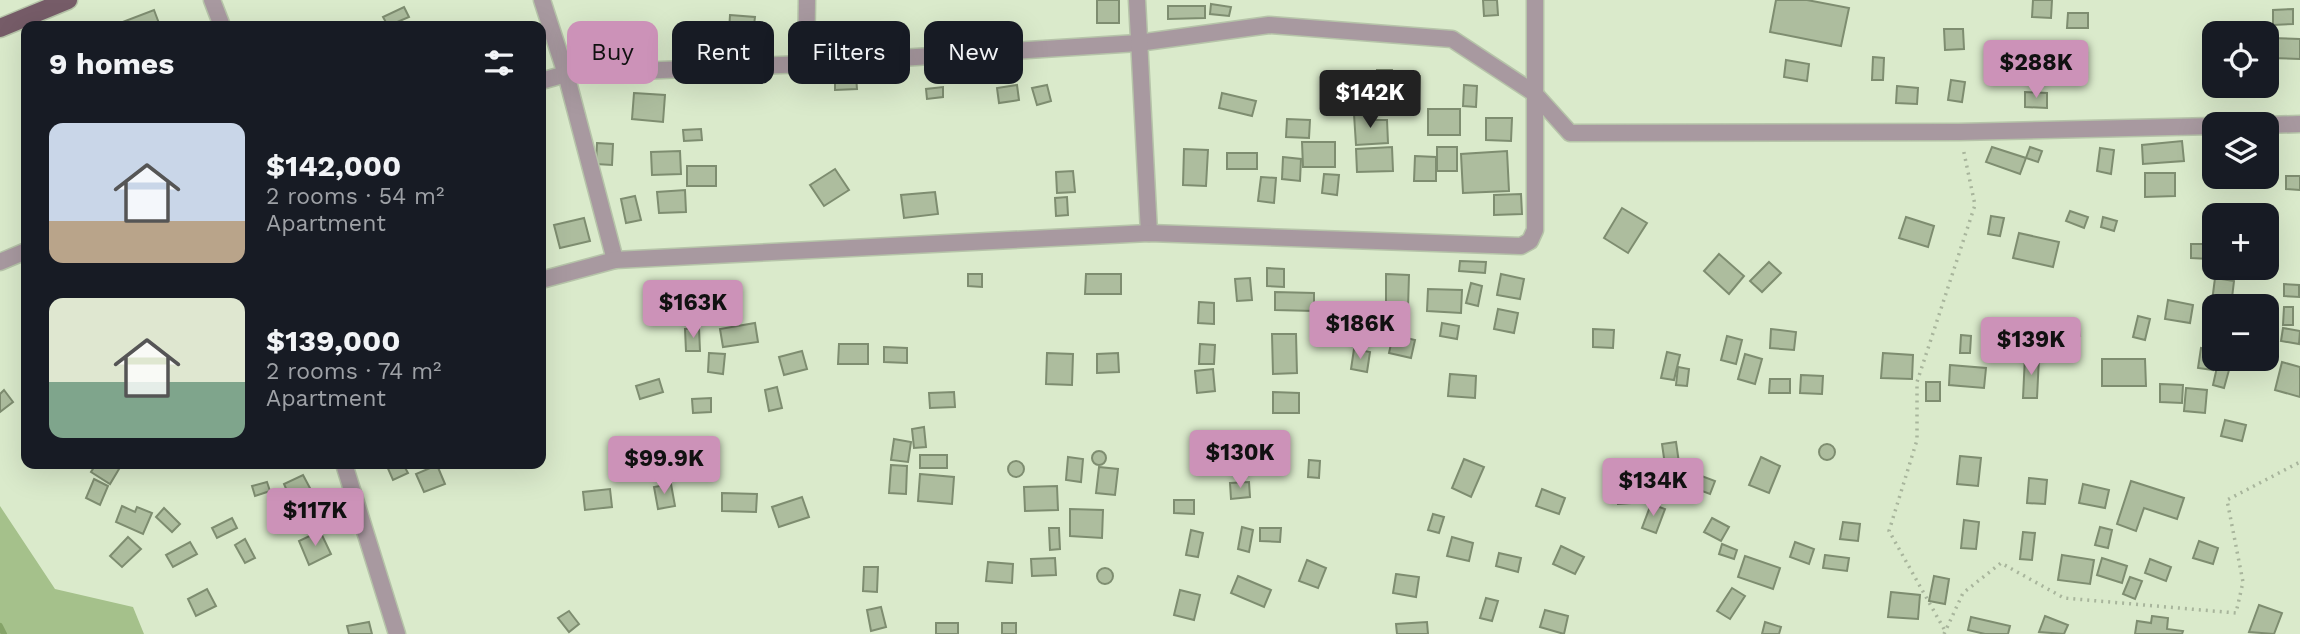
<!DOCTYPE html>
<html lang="en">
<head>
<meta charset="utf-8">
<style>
  body { margin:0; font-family:"Work Sans",sans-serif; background:#242831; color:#f1f3f6; height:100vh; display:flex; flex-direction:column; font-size:26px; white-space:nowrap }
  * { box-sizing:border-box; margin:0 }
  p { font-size:23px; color:#9ea1a6 }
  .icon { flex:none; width:38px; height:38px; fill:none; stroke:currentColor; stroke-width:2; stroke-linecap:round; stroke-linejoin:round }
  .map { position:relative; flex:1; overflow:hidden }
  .details { position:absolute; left:21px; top:21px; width:525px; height:448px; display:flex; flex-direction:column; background:#171b24; border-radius:14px; box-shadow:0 7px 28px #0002 }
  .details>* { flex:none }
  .hud { position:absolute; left:567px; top:21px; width:665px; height:63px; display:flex; gap:14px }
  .buttons { position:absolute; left:2202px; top:21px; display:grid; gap:14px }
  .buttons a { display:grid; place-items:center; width:77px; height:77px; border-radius:14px; background:#171b24; box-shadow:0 7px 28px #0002; font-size:35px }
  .price { position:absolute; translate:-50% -60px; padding:0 16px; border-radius:7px; background:#cc92b8; color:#111; font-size:23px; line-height:46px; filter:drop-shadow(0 2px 4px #0008) }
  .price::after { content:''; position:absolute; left:50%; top:42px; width:21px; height:16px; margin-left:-10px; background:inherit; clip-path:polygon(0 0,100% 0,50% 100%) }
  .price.active { background:#222; color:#fff }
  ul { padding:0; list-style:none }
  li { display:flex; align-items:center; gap:21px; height:175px; padding:0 28px }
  li span { display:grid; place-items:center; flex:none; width:196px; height:140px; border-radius:14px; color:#555 }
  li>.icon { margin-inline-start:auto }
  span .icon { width:84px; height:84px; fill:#fffc; stroke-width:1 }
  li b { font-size:30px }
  h2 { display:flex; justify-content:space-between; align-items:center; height:84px; padding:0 28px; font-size:30px }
  .pill { padding:0 24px; border-radius:14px; background:#171b24; box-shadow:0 7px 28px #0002; font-size:24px; line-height:63px }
  .pill.active { background:#cc92b8; color:#111 }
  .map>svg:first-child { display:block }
  .green { fill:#a5c18b }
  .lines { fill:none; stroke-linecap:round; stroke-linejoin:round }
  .stream { stroke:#85a368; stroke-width:6 }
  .building { fill:#adbd9e; stroke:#7e8d70; stroke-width:2 }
  .street-casing { stroke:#b6c4a9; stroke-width:19 }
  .primary-casing { stroke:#b6c4a9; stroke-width:21 }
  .path { stroke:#a8b59c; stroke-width:3.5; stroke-dasharray:2 5; stroke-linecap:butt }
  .street { stroke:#a899a0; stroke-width:16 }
  .primary { stroke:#765c68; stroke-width:18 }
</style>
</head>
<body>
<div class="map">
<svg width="2300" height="634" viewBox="0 0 2300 634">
  <rect width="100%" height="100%" fill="#daeacb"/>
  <path class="green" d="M0,506L55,589L133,607L144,634H0Z"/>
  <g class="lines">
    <path class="stream" d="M0,626L4,634"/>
  </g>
  <g class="building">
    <rect x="1097" y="0" width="22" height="23"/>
    <path d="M1483,0H1497L1498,15L1484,16Z"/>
    <path d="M1776,0H1807L1849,8L1841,46L1770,32Z"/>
    <path d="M2033,0H2052L2051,18L2032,17Z"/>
    <path d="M1211,4L1231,7L1229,16L1210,14Z"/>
    <path d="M1168,6H1205V18L1168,19Z"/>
    <path d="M404,7L409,17L388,26L383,17Z"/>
    <path d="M2293,9V24L2273,25V10Z"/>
    <path d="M154,10L160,26H122L120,23Z"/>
    <path d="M2068,13H2088V28H2067Z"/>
    <path d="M730,15L755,17L753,33L729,31Z"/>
    <path d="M1944,29H1963L1964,49L1945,50Z"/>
    <path d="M2271,38L2300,39V59L2270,58Z"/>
    <path d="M1873,57L1884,58L1883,80H1872Z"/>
    <path d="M1786,60L1809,64L1807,81L1784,77Z"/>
    <path d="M1377,70H1392L1393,95H1377Z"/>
    <path d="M1404,75L1420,76L1419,100H1403Z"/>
    <path d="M856,76L857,89L835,90V77Z"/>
    <path d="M1951,80L1965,82L1962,102L1948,100Z"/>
    <path d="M1017,85L1019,100L999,103L997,88Z"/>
    <path d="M1047,85L1051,101L1037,105L1032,88Z"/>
    <path d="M1464,85L1477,86L1476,107L1463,106Z"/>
    <path d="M1897,86L1918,88L1917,104L1896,103Z"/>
    <path d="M943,87V97L927,99L926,89Z"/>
    <path d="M2025,92L2047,93V108L2025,107Z"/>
    <path d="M634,93L665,95L663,122L632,119Z"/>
    <path d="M1222,93L1256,101L1252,116L1219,108Z"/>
    <rect x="1428" y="109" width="32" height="26"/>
    <path d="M1375,113L1376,120H1387L1388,143L1356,145L1354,114Z"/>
    <path d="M1486,118H1512L1511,141L1486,140Z"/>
    <path d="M1287,119L1310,120L1309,138L1286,137Z"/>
    <path d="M701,129L702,140L684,141L683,130Z"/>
    <path d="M2182,141L2184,161L2143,164L2142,145Z"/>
    <path d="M1302,142H1335V167H1303Z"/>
    <path d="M597,143L613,144L612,165L596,164Z"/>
    <path d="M2214,144V171H2208L2206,145Z"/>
    <path d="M1392,147L1393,171L1357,172L1356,149Z"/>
    <rect x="1437" y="147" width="20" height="24"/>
    <path d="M1992,147L2026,158L2020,174L1986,162Z"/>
    <path d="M2030,147L2042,151L2038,162L2026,158Z"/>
    <path d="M2100,148L2114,150L2111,174L2097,171Z"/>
    <path d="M1184,149L1208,150L1206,186L1183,185Z"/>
    <path d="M680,151L681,174L652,175L651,152Z"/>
    <path d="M1507,151L1509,191L1463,193L1461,154Z"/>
    <rect x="1227" y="153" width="30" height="16"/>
    <path d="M1415,156L1436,157V181H1414Z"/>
    <path d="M1283,157L1301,159L1300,181L1282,179Z"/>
    <rect x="687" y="166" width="29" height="20"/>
    <path d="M835,169L849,190L824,206L810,185Z"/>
    <path d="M1073,171L1075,192L1057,193L1056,172Z"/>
    <path d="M2145,173H2175V196L2145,197Z"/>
    <path d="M1324,174L1339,175L1337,195L1322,193Z"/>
    <path d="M2286,176H2300V190L2286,189Z"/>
    <path d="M1261,177L1276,178L1274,203L1258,201Z"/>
    <path d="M685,190L686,212L659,213L657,192Z"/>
    <path d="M935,192L938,214L904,218L901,195Z"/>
    <path d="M1521,194L1522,214L1494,215V195Z"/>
    <path d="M635,196L641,220L626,223L621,199Z"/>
    <path d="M1067,197L1068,215L1056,216L1055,198Z"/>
    <path d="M1622,208L1647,223L1628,253L1604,238Z"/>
    <path d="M2070,211L2088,217L2084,228L2066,221Z"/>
    <path d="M1991,216L2004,218L2000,236L1988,234Z"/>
    <path d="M1906,217L1934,226L1928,247L1899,238Z"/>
    <path d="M2103,217L2117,221L2114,231L2101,227Z"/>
    <path d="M584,218L590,241L560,248L554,225Z"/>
    <path d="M2019,233L2059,242L2053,267L2013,258Z"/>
    <path d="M2191,244H2210V259L2191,258Z"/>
    <path d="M1719,254L1744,276L1729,294L1704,271Z"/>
    <path d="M1460,261L1486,262L1485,273L1459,271Z"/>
    <path d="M1769,262L1781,273L1762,292L1750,281Z"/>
    <path d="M1267,268L1284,269V287L1267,286Z"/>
    <path d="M968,274H982V287L968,286Z"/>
    <path d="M1086,274H1121V294H1085Z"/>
    <path d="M1386,274L1409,275L1408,308L1386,307Z"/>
    <path d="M1501,274L1524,279L1520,299L1497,295Z"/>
    <path d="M1250,278L1252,300L1237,301L1235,279Z"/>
    <path d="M2215,278L2234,281L2231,306H2214V325H2209Z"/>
    <path d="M1471,283L1482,286L1478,306L1466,303Z"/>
    <path d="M2284,284L2299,285V297L2284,296Z"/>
    <path d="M1428,289L1462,290L1461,313L1427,311Z"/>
    <path d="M1275,292L1314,293V311L1275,310Z"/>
    <path d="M2168,300L2193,305L2190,323L2165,319Z"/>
    <path d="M1199,302L1214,303V324L1198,323Z"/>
    <path d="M1338,306H1361L1362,330H1337Z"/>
    <path d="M2284,307H2293V325H2283Z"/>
    <path d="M1498,309L1518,313L1514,333L1494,329Z"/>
    <path d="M2138,316L2150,319L2145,340L2133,337Z"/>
    <path d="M755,323L758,342L723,347L720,329Z"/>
    <path d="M1442,323L1459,326L1457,339L1440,336Z"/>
    <path d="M2078,324L2080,336L2062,339L2060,327Z"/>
    <path d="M699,328L700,351H686L685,329Z"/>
    <path d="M2283,328L2300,331L2299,344L2281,341Z"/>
    <path d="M1593,329L1614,330L1613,348L1593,347Z"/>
    <path d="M1771,329L1796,332L1794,350L1770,348Z"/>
    <path d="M1272,334H1296L1297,373L1273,374Z"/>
    <path d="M1393,335L1415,340L1411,358L1389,353Z"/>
    <path d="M1961,335L1971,336L1970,353H1960Z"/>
    <path d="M1727,336L1742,340L1736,364L1721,360Z"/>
    <path d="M839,344H868V364H838Z"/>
    <path d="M1200,344L1215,345L1214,364H1199Z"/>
    <path d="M884,347L907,348V363L884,362Z"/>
    <path d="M2201,348L2214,350L2213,370L2198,368Z"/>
    <path d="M1354,349L1370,352L1367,372L1351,369Z"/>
    <path d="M802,351L807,369L784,375L779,357Z"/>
    <path d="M1667,352L1680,355L1674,380L1661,378Z"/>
    <path d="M709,353L725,354L723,374L708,372Z"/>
    <path d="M1047,353L1073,354L1072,385L1046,384Z"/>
    <path d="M1118,353L1119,372L1097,373V354Z"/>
    <path d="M1883,353L1913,355L1912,379L1881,378Z"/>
    <path d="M1745,354L1762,359L1755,384L1738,379Z"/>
    <path d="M2025,356L2039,357L2037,398H2023Z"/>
    <path d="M2102,359H2145L2146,386H2102Z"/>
    <path d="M2282,362L2300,367V397L2275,390Z"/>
    <path d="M1950,365L1986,368L1984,388L1949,385Z"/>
    <path d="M1678,367L1689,369L1687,386L1676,385Z"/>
    <path d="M2217,367L2229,370L2224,388L2213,385Z"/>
    <path d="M1213,369L1215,391L1197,393L1195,371Z"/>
    <path d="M1450,374L1476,376L1475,398L1448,396Z"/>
    <path d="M1801,375L1823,376L1822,394L1800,393Z"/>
    <path d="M659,379L663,392L640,399L636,386Z"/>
    <path d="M1770,379H1790V393H1769Z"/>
    <rect x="1926" y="382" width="14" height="19"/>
    <path d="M2160,384L2183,385L2182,403L2160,402Z"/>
    <path d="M777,387L782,408L769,411L765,390Z"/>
    <path d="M2186,388L2207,390L2205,413L2184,411Z"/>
    <path d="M4,390L13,402L0,412V394Z"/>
    <path d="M954,392L955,407L930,408L929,393Z"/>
    <path d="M1273,392L1299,393V413H1273Z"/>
    <path d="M711,398V412L693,413L692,399Z"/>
    <path d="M2225,420L2246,425L2242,441L2221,436Z"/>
    <path d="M924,427L926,447L914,448L912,429Z"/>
    <path d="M894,439L911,442L908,462L891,460Z"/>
    <path d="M1676,442L1679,463L1665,465L1662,444Z"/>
    <circle cx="1827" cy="452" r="8"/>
    <circle cx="1099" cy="458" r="7"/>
    <rect x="920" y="455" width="27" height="13"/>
    <path d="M1960,456L1981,458L1978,486L1957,484Z"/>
    <path d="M1068,457L1083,459L1081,482L1066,480Z"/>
    <path d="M1761,457L1780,466L1769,493L1749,485Z"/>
    <path d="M1464,459L1484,467L1471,497L1452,488Z"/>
    <path d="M1309,460L1320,461L1319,478L1308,477Z"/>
    <circle cx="1016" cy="469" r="8"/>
    <path d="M96,464H122L110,484L91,472Z"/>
    <path d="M386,464H403L408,473L393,480Z"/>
    <path d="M437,465L445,484L424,492L416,474Z"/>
    <path d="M891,465L907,466L906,494L889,493Z"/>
    <path d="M1099,467L1118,469L1115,495L1096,493Z"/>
    <path d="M1691,472L1715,481L1710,494L1686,485Z"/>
    <path d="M920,474L954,477L952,504L918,501Z"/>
    <path d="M303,475L311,490L291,500L284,484Z"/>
    <path d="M2029,478L2047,480L2045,504L2027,503Z"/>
    <path d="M94,479L108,486L100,505L86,498Z"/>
    <path d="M2131,481L2184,498L2177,519L2144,508L2136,531L2117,524Z"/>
    <path d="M267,482L270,491L255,496L252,486Z"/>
    <path d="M1249,482L1250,497L1231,499L1230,483Z"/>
    <path d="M671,484L675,506L658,509L654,487Z"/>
    <path d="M1644,484L1645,502L1618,504L1616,485Z"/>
    <path d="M2083,484L2109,490L2105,508L2079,503Z"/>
    <path d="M1057,486L1058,510L1025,511L1024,487Z"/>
    <path d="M610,489L612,507L585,510L583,492Z"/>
    <path d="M1542,489L1565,498L1559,514L1536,506Z"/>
    <path d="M722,493L757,494L756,512L722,511Z"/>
    <path d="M802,497L809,517L779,527L772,507Z"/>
    <path d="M306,499L316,518L301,526L291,507Z"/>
    <path d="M1174,500H1194V514L1174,513Z"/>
    <path d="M1651,504L1665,509L1656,533L1642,528Z"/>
    <path d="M122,506L135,512L137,507L152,513L143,534L116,522Z"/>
    <path d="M164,508L180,524L172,532L156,517Z"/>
    <path d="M1070,509L1103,510L1102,538L1070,536Z"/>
    <path d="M1433,514L1444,517L1439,533L1428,530Z"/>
    <path d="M232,518L237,528L217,538L212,528Z"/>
    <path d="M1712,518L1729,527L1721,541L1704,532Z"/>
    <path d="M1964,520L1979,522L1976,549L1961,548Z"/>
    <path d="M1843,522L1860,524L1858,541L1840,539Z"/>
    <path d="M1242,527L1253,530L1249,552L1238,549Z"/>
    <path d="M2100,527L2112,530L2108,548L2095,545Z"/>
    <path d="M1049,528H1059L1060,549L1050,550Z"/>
    <path d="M1260,528H1281L1280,542L1260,541Z"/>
    <path d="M1191,530L1203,533L1198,557L1186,555Z"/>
    <path d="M320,531L331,554L309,565L299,541Z"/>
    <path d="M2023,532L2035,533L2032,560L2020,559Z"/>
    <path d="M128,537L141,549L122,567L110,556Z"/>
    <path d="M1452,537L1473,543L1469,561L1447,556Z"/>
    <path d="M245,539L255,558L245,563L235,545Z"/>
    <path d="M2199,541L2218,548L2213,564L2193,558Z"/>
    <path d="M190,542L197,554L173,567L166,555Z"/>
    <path d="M1795,542L1814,549L1809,564L1790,557Z"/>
    <path d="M1722,544L1737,550L1734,559L1719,554Z"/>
    <path d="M1561,546L1584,557L1575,574L1553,564Z"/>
    <path d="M1499,553L1521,558L1518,572L1496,566Z"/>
    <path d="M1825,555L1849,558L1847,571L1823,568Z"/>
    <path d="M2062,555L2094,560L2090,584L2058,580Z"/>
    <path d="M1745,556L1780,568L1773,589L1738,577Z"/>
    <path d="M1055,558L1056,575L1032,576L1031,559Z"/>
    <path d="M2102,558L2127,566L2122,583L2097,575Z"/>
    <path d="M2150,559L2171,567L2166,581L2145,573Z"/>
    <path d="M1307,560L1326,568L1318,588L1299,581Z"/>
    <path d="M988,562L1013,564L1012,583L986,581Z"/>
    <path d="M864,567H878L877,592L863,591Z"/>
    <circle cx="1105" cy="576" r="8"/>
    <path d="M1396,574L1419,577L1416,597L1393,593Z"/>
    <path d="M1238,576L1271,590L1264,607L1231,593Z"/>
    <path d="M1934,576L1949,579L1945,604L1929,601Z"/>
    <path d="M2130,577L2142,581L2135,599L2123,594Z"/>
    <path d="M1732,588L1745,596L1730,619L1717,611Z"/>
    <path d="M207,589L216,606L196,616L188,599Z"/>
    <path d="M1180,590L1200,595L1194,620L1174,615Z"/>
    <path d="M1891,592L1920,595L1918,619L1888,617Z"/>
    <path d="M1486,598L1498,601L1492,621L1480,618Z"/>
    <path d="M2259,605L2282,613L2274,634L2249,632Z"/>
    <path d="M881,607L886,627L871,631L867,610Z"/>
    <path d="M1545,610L1568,616L1564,634L1540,627Z"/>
    <path d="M569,611L579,624L569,632L558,618Z"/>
    <path d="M2045,616L2068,625L2064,634L2039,632Z"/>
    <path d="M2152,616L2168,618L2167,629L2183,631L2182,634H2135L2137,621L2151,623Z"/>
    <path d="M1971,617L2010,626L2008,634H1985L1968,630Z"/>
    <path d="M369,622L372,634H349L347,626Z"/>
    <path d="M1427,622L1428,634H1397L1396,624Z"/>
    <path d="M1765,622L1781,627L1779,634H1762Z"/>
    <rect x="936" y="623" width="22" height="11"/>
    <rect x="1002" y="623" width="14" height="11"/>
  </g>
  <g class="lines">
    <g class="street-casing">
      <g id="street">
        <path d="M212,0L222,26"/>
        <path d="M542,0L566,74L806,64L1138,43L1269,25L1452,39L1534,93L1570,133L1959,132L2214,126"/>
        <path d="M1137,0L1149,233"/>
        <path d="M806,64L807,0"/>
        <path d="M541,81L566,74L615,260"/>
        <path d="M2266,125L2300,124"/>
        <path d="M0,262L26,251"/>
        <path d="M541,280L615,260L1149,233L1521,246L1530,241L1535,230V0"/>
        <path d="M344,464L397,634"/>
      </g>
    </g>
    <g class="primary-casing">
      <path id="primary" d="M0,28L68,0"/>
    </g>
    <g class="path">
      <path d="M1944,629L1889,531L1917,440V382L1975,205L1963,148"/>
      <path d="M1944,634L1963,593L2001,563L2064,598L2236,613L2243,582L2227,500L2300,462"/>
    </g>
    <use href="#street" class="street"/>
    <use href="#primary" class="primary"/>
  </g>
</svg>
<div class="buttons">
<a><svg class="icon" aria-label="locate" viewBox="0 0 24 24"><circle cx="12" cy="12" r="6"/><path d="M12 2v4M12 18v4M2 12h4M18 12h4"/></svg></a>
<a><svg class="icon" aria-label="layers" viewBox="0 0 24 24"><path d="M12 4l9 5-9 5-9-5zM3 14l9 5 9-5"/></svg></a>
<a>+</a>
<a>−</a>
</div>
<b class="price" style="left:2036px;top:100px">$288K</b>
<b class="price active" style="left:1370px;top:130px">$142K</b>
<b class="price" style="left:693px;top:340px">$163K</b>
<b class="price" style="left:1360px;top:361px">$186K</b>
<b class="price" style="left:2031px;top:377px">$139K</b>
<b class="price" style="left:1240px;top:490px">$130K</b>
<b class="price" style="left:664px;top:496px">$99.9K</b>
<b class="price" style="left:1653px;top:518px">$134K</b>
<b class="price" style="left:315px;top:548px">$117K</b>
<div class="hud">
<a class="pill active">Buy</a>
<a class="pill">Rent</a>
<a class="pill">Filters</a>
<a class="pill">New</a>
</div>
<section class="details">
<h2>9 homes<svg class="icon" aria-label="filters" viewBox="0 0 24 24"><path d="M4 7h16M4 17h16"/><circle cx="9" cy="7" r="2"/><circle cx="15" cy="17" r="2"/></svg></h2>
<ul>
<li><span style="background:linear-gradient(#c9d6e8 70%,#b9a48a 0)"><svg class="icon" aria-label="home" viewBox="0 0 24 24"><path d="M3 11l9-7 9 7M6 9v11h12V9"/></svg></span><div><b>$142,000</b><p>2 rooms · 54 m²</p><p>Apartment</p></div></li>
<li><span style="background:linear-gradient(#dfe7d0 60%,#7fa58c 0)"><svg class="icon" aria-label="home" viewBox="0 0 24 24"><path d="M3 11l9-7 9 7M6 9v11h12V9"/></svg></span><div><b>$139,000</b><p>2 rooms · 74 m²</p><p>Apartment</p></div></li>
</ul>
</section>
</div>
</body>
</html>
